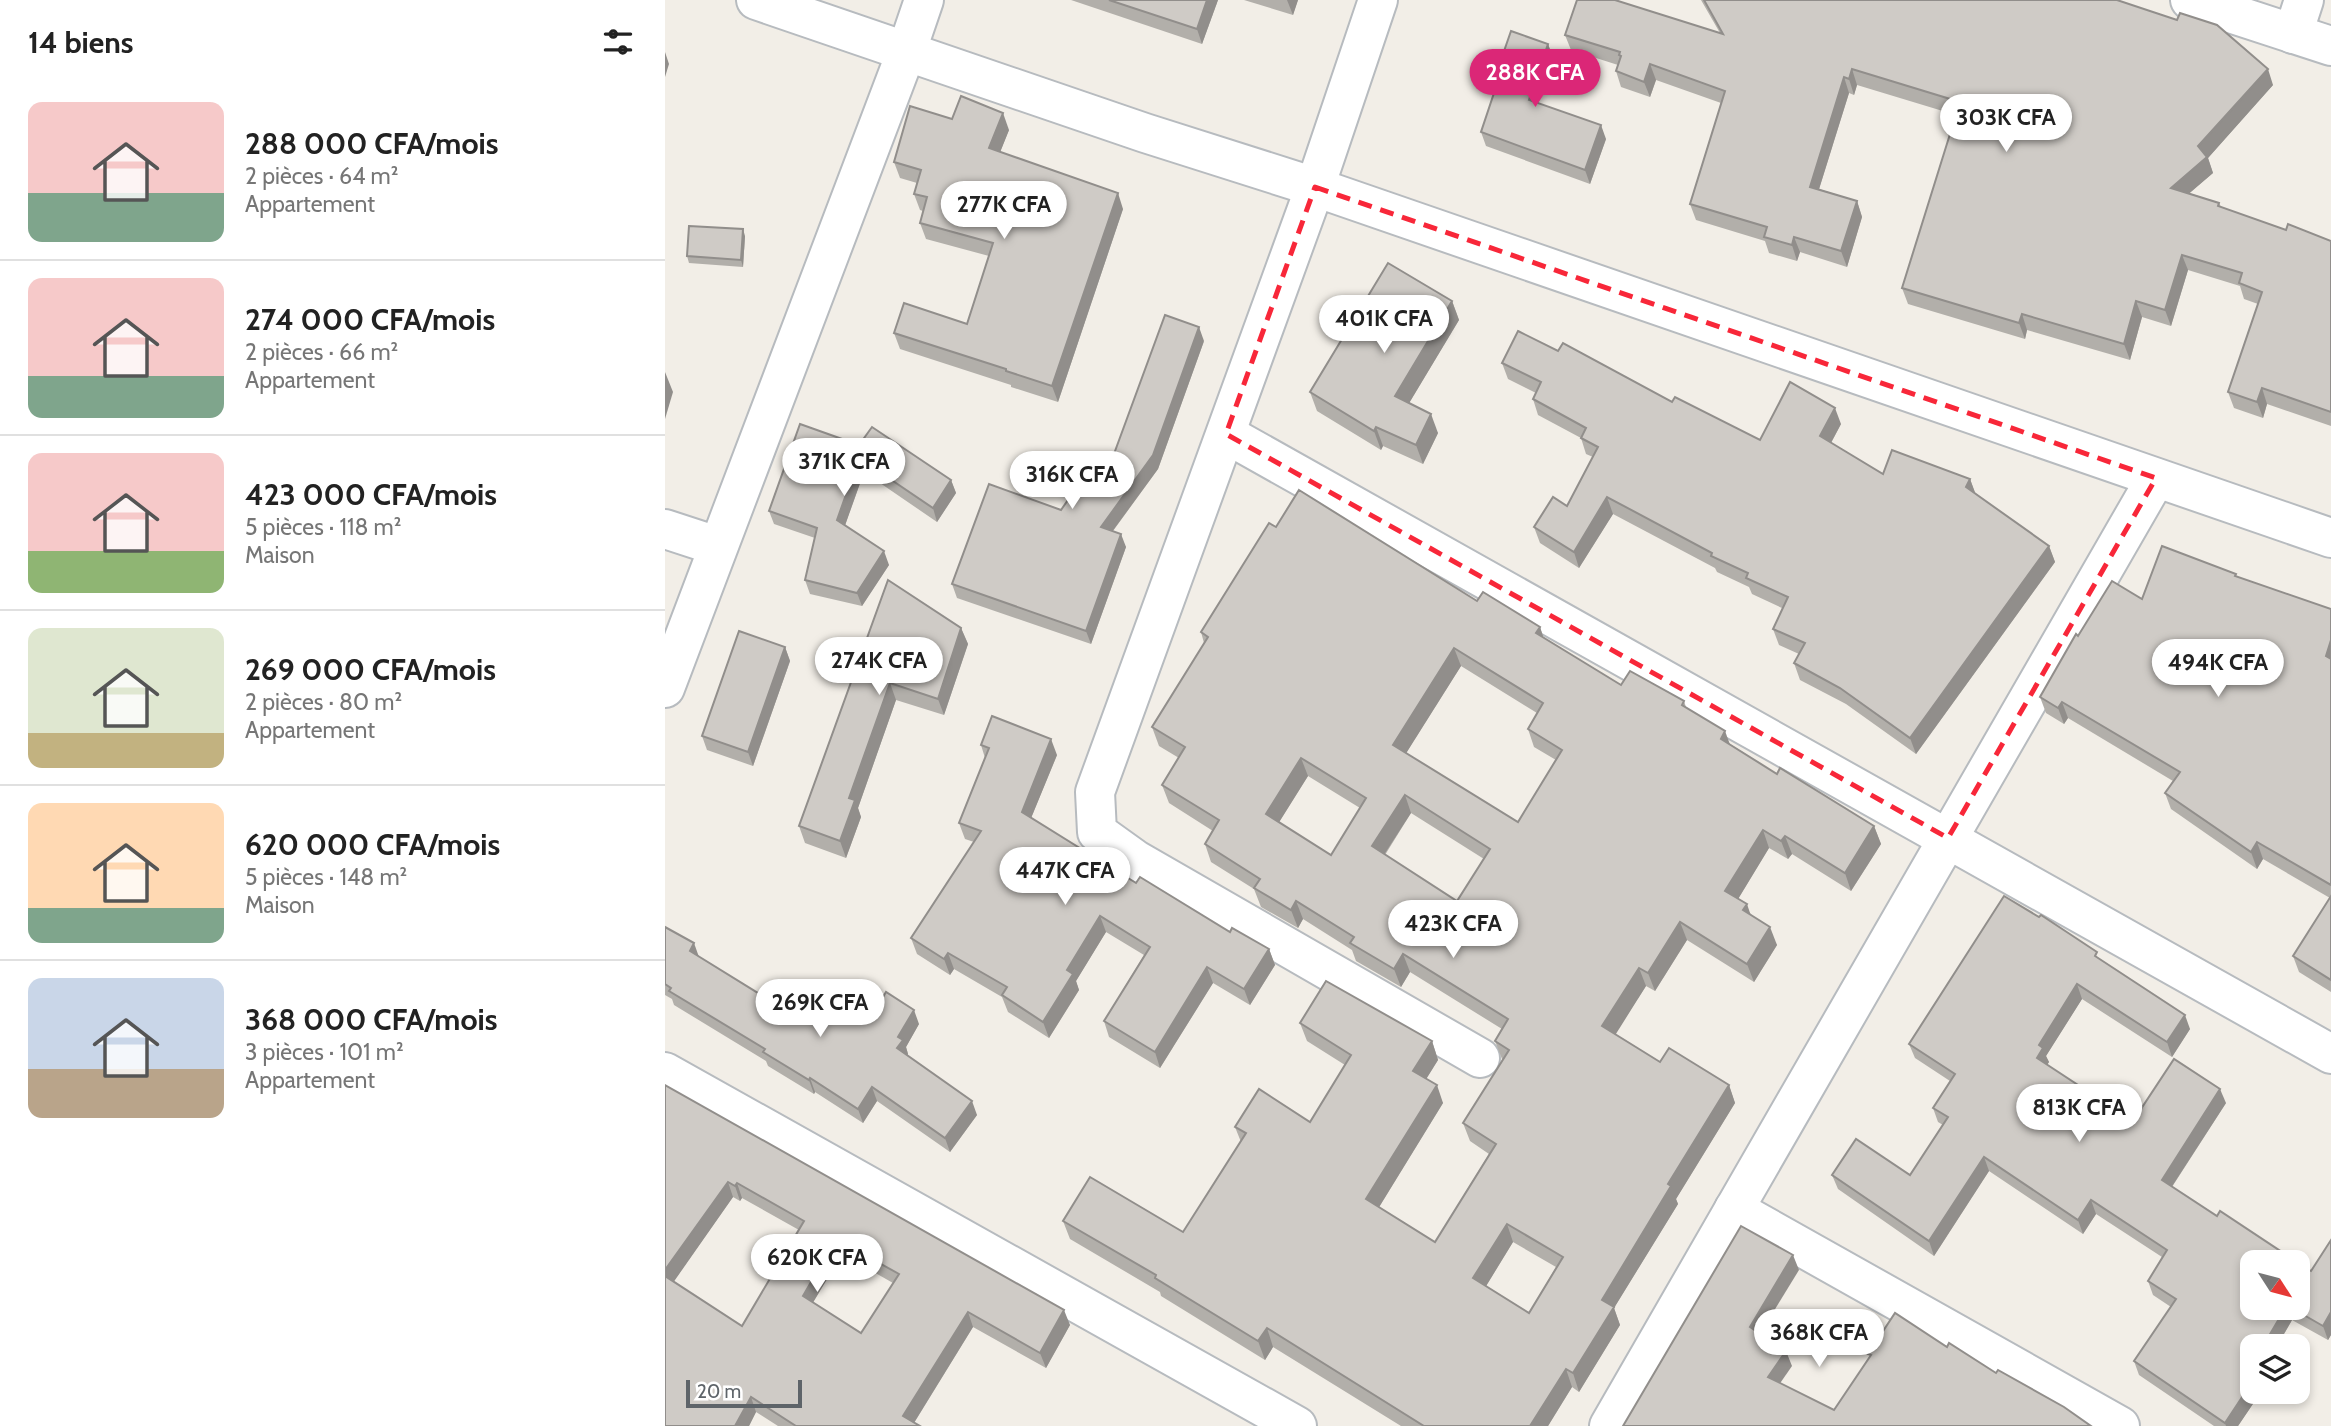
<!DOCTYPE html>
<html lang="fr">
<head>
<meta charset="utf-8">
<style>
  body { margin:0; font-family:Cabin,sans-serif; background:#f2f2f2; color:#222; height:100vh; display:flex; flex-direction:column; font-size:26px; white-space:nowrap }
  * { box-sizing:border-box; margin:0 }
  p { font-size:23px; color:#767676 }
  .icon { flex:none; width:38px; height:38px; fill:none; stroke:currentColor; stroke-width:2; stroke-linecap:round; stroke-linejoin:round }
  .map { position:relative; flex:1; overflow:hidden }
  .sheet { display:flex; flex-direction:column; background:#fff; width:665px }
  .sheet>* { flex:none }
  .needle { width:46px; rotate:126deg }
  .buttons { position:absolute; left:1575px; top:1250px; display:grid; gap:14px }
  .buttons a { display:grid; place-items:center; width:70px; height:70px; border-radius:14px; background:#fff; box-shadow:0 4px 10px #0003; font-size:35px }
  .scale { position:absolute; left:21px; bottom:18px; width:116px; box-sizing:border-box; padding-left:7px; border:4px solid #5e6469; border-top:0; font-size:19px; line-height:24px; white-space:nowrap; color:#5e6469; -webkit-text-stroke:5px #fff; paint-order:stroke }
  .price { position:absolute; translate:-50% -60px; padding:0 16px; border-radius:24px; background:#fff; color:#222; font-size:23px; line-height:46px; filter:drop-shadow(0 2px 4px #0008) }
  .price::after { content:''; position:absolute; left:50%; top:42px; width:21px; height:16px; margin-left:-10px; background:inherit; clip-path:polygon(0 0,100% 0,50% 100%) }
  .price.current { background:#db2777; color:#fff }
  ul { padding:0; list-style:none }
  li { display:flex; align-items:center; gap:21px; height:175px; padding:0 28px }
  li+li { border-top:2px solid #e0e0e0 }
  li span { display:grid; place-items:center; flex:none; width:196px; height:140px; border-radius:14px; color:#555 }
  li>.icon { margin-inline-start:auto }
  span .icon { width:84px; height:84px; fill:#fffc; stroke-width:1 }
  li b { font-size:30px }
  h2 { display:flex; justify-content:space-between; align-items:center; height:84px; padding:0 28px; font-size:30px }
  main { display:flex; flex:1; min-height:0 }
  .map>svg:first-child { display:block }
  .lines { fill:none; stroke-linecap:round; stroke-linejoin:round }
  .minor-casing { stroke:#b7bbbf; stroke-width:42 }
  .tertiary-casing { stroke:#b7bbbf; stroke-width:42 }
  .minor { stroke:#fff; stroke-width:38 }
  .tertiary { stroke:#fff; stroke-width:38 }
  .wall { fill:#b2afaa; fill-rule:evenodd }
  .shaded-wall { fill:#918e8b }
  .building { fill:#cfcbc6; stroke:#918e8b; stroke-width:2; fill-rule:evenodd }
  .marked { fill:none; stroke:#f82739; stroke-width:5; stroke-dasharray:14 9; stroke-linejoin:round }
</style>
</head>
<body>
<main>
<section class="sheet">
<h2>14 biens<svg class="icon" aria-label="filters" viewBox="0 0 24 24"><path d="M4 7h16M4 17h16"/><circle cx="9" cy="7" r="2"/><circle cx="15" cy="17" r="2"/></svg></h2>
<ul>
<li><span style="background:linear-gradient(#f6c9c9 65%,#7fa58c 0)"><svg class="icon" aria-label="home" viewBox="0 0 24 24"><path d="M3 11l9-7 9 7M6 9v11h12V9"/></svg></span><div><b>288 000 CFA/mois</b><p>2 pièces · 64 m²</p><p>Appartement</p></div></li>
<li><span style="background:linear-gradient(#f6c9c9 70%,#7fa58c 0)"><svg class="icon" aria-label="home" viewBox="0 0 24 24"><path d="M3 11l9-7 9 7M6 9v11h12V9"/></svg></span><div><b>274 000 CFA/mois</b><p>2 pièces · 66 m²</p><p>Appartement</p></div></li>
<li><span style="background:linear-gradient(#f6c9c9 70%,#8fb573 0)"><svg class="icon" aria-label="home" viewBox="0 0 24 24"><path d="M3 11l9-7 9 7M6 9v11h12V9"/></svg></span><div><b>423 000 CFA/mois</b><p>5 pièces · 118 m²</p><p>Maison</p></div></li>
<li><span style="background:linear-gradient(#dfe7d0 75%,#c2b280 0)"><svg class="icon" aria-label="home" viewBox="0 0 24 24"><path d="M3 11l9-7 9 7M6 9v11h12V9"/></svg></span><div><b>269 000 CFA/mois</b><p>2 pièces · 80 m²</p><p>Appartement</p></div></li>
<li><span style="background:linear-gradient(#ffd9b3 75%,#7fa58c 0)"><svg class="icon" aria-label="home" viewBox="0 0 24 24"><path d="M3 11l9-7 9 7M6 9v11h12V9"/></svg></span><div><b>620 000 CFA/mois</b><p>5 pièces · 148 m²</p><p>Maison</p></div></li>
<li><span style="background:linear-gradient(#c9d6e8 65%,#b9a48a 0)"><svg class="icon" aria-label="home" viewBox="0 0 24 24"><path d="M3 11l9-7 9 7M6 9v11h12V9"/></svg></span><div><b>368 000 CFA/mois</b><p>3 pièces · 101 m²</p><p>Appartement</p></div></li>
</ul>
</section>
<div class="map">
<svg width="1666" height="1426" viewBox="0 0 1666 1426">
  <rect width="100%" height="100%" fill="#f2eee7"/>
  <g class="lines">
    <g class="minor-casing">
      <g id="minor">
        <path d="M713,0L650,187L430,792L432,832L471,860L815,1058"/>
        <path d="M1525,0L1666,46"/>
        <path d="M1628,34L1639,0"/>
        <path d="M561,434L1666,1054"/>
        <path d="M0,529L52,546"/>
        <path d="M0,688L242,50L259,0"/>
        <path d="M0,1072L632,1426"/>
        <path d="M1069,1209L1455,1426"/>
        <path d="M944,1426L1491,478"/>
      </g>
    </g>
    <g class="tertiary-casing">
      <path id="tertiary" d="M91,0L480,133L650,187L1666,538"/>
    </g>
    <use href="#minor" class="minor"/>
    <use href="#tertiary" class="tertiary"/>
  </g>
  <g class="wall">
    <path d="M406,0H553L537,44Z"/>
    <path d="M579,0H633L628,15Z"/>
    <path d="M1036,0H1452L1608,85L1543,158L1548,173L1524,193L1554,203L1556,207L1621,230L1666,241V426L1602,404L1598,418L1569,408L1563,392L1593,304L1579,299L1575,286L1523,270L1506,326L1477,317L1465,360L1362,330L1360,339L1243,304L1237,288L1291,115L1192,85L1189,95L1184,93L1154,189L1192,201L1197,217L1182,267L1135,252L1132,261L1104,253L1100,241L1031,220L1025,204L1056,103L991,80L985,97L956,87L951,71L953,65L906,50L900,35L952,1L1055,33Z"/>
    <path d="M883,44L888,58L872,103L941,139L925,184L821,146L816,132L831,87L829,80Z"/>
    <path d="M287,119L344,130L335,152L458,209L393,402L346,387V385L235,349L229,333L302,324L324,256L261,239L255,223L258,211L255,210L249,194L252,183L235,178L229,162Z"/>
    <path d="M80,236L78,267L24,263L22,256Z"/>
    <path d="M787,301L794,320L744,403L773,433L758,464L718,446L716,450L652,411L645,392Z"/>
    <path d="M539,341L493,469L448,531L461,547L426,644L292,598L287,584L435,492Z"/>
    <path d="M893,351L1007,402L1095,440L1176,424L1166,443L1218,474L1305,479L1310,493L1384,546L1390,562L1251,754L1181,704L1135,680L1129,663L1134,654L1114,645L1108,629L1117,608L1087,594L1084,587L1052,572L1050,568L948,514L914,568L875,543L869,527L902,506L928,457L921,454L916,438L873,415L868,399L871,393L843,379L837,363Z"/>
    <path d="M135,424L286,480L291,493L272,522L199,472L180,525L224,565L197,606L145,594L140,580L150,538L109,524L104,511Z"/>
    <path d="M611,527L812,601L875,627L878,637L956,685L1019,701L1021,707L1065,744L1112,774L1209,826L1216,844L1186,891L1127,854L1123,859L1104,848L1073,899L1112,945L1089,982L1022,940L990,991L981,986L950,1034L995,1062L1064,1085L1070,1103L1011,1199L1013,1204L949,1308L955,1325L914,1392L907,1387L883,1426H736L608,1347L600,1360L496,1296L495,1292L405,1239L398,1221L518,1232L576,1142L570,1127L645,1122L680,1065L642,1041L635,1023L767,1041L773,1060L761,1079L778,1103L714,1207L770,1242L824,1154L805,1141L798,1123L838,1060L837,1059L830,1041L837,1029L745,972L736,987L691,961L687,950L638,919L633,928L596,907L589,889L546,862L540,844L548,831L504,803L497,785L514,758L494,746L487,727L539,643L536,632ZM796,666L872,713L863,729L869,747L891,760L853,822L741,753ZM643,776L695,808L666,855L614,822ZM746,813L819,859L792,901L720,855ZM848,1242L891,1267L864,1313L821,1286Z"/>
    <path d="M1572,577L1666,609V992L1634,972L1628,956L1665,898L1598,859L1592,869L1506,809L1500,793L1508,781L1403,718L1399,724L1381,713L1375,697L1477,599Z"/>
    <path d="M223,580L296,628L303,644L279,715L231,700L193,808L196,817L181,858L140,843L134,826Z"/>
    <path d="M120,647L125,661L88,766L42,750L37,736Z"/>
    <path d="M316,745L392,755L366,818L471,883L565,932L604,949L610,965L585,1005L548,983L495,1068L444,1037L439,1021L479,955L441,932L411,981L414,990L384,1038L343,1012L337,997L289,969L285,975L252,954L246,938L309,842L300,839L294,823L320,758Z"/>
    <path d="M0,927L34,957L122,1011L200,1023L205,1019L254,1024L241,1047L243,1054L242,1055L312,1115L285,1152L212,1101L198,1123L150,1092L149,1094L103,1066L101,1061L9,1005L7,999L0,995Z"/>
    <path d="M1435,960L1525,1029L1507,1057L1417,999L1381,1056L1384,1062L1382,1065L1468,1121L1561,1103L1507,1187L1587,1307H1633L1646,1271L1666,1240V1335L1663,1340L1627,1320L1612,1346H1587V1391L1596,1392L1573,1426H1549L1474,1375L1469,1361L1506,1307L1488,1295L1483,1281L1497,1257L1431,1214L1418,1234L1324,1171L1269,1256L1173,1189L1167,1175H1245L1278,1125L1273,1122L1268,1108L1285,1081L1250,1058L1244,1044Z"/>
    <path d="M0,1085L405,1325L381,1368L308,1327L249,1423L255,1426H113L91,1412L84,1426H0ZM68,1197L75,1201L77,1198L134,1230L77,1326L8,1282ZM177,1254L228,1283L196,1333L148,1302Z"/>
  </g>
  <g class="shaded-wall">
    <path d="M542,0H553L537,44L532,29Z"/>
    <path d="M622,0H633L628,15Z"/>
    <path d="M883,44L888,58L869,114L864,100Z"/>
    <path d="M0,52L4,64L0,77Z"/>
    <path d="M985,64L991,80L985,97L979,82Z"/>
    <path d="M1187,69L1192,85L1189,95L1184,79Z"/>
    <path d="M1603,69L1608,85L1543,158L1548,173L1512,204L1506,188L1533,146Z"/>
    <path d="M1179,77L1184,93L1150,202L1145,187Z"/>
    <path d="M338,113L344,130L330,165L324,148Z"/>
    <path d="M936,125L941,139L925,184L920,170Z"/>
    <path d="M453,193L458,209L393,402L387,386Z"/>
    <path d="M1192,201L1197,217L1182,267L1176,251Z"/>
    <path d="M78,229L80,236L78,267L76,260Z"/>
    <path d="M1129,237L1135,252L1132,261L1127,245Z"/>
    <path d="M1517,255L1523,270L1506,326L1500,310Z"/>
    <path d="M787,301L794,320L737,415L730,396Z"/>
    <path d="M1471,301L1477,317L1465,360L1459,344Z"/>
    <path d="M1357,314L1362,330L1360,339L1354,323Z"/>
    <path d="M534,327L539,341L493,469L441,540L436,527Z"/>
    <path d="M0,372L8,392L0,419Z"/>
    <path d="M1597,388L1602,404L1598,418L1592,402Z"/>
    <path d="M1170,408L1176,424L1161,452L1155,436Z"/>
    <path d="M766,414L773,433L758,464L751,445Z"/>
    <path d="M711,427L718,446L716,450L709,431Z"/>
    <path d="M194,458L199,472L177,534L172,520Z"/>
    <path d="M1305,479L1311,495L1301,487Z"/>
    <path d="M286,480L291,493L272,522L268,508Z"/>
    <path d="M942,497L948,514L914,568L909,552Z"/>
    <path d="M456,534L461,547L426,644L421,631Z"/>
    <path d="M1384,546L1390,562L1251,754L1245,738Z"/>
    <path d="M219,551L224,565L197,606L192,593Z"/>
    <path d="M875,627L881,645L871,633Z"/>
    <path d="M296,628L303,644L279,715L273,699Z"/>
    <path d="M1666,640V671L1661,656Z"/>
    <path d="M120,647L125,661L88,766L83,752Z"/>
    <path d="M789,648L796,666L735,763L728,745Z"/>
    <path d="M225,683L231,700L193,808L196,817L181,858L175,841L184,798Z"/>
    <path d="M1397,702L1403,718L1399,724L1393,708Z"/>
    <path d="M1060,731L1067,750L1056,739Z"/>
    <path d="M386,739L392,755L362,828L357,812Z"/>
    <path d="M636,758L643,776L608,832L601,814Z"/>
    <path d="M740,795L746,813L713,864L707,846Z"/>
    <path d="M1209,826L1216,844L1186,891L1180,873Z"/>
    <path d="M1098,830L1104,848L1067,909L1060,891Z"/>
    <path d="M1120,836L1127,854L1123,859L1116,841Z"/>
    <path d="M1592,842L1598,859L1592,869L1586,852Z"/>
    <path d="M631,901L638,919L633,928L626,910Z"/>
    <path d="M1082,904L1088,922L1078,910Z"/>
    <path d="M435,916L441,932L411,981L414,990L384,1038L378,1022L402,970Z"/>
    <path d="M1015,922L1022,940L990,991L983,973Z"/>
    <path d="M1105,927L1112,945L1089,982L1082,964Z"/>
    <path d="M29,943L34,957L25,951Z"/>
    <path d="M604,949L610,965L585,1005L579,989Z"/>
    <path d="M283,953L289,969L285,975L279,959Z"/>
    <path d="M738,954L745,972L736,987L729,969Z"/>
    <path d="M542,967L548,983L495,1068L490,1052Z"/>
    <path d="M974,968L981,986L944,1045L937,1026Z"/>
    <path d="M1412,984L1417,999L1381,1056L1384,1062L1377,1072L1372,1058L1374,1045Z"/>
    <path d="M249,1010L254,1024L241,1047L243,1054L237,1062L232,1048L233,1037Z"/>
    <path d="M1520,1015L1525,1029L1507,1057L1502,1042Z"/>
    <path d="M767,1041L773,1060L755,1089L748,1071Z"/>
    <path d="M145,1078L150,1092L149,1094L144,1080Z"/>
    <path d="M772,1085L778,1103L708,1217L701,1199Z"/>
    <path d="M1064,1085L1070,1103L1011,1199L1013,1204L949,1308L955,1325L914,1392L908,1373L937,1300L1003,1184Z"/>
    <path d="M207,1087L212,1101L198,1123L193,1109Z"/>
    <path d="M1555,1089L1561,1103L1502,1194L1497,1180Z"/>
    <path d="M307,1101L312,1115L285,1152L280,1138Z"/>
    <path d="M1319,1157L1324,1171L1269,1256L1264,1241Z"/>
    <path d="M63,1182L68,1197L3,1290L0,1282V1270Z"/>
    <path d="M72,1183L77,1198L75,1201L70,1186Z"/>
    <path d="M1426,1200L1431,1214L1418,1234L1413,1220Z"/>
    <path d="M842,1224L848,1242L815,1296L808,1278Z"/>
    <path d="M171,1239L177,1254L143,1311L138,1296Z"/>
    <path d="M1128,1255L1134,1270L1090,1342L1085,1327Z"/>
    <path d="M1621,1307H1623L1627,1320L1612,1346H1598Z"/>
    <path d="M399,1310L405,1325L381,1368L375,1353Z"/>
    <path d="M303,1312L308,1327L247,1426L238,1416Z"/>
    <path d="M1666,1312V1335L1663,1340L1658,1326Z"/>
    <path d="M602,1328L608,1347L600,1360L593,1341Z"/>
    <path d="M1121,1351L1127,1366L1109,1392L1103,1377Z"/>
    <path d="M1587,1365V1391L1596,1392L1573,1426H1561L1560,1423Z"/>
    <path d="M901,1369L907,1387L883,1426H865Z"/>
    <path d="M86,1397L91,1412L84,1426H70Z"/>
  </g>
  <g class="building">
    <path d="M444,0H542L532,29Z"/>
    <path d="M912,0H950L1058,34L1039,0H1452L1512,20L1515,13L1552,25L1603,69L1533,146L1542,157L1506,188L1554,203L1553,206L1621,230L1623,224L1666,241V412L1597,388L1592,402L1563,392L1597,292L1574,283L1577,273L1517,255L1500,310L1471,301L1459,344L1357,314L1354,323L1237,288L1295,102L1187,69L1184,79L1179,77L1145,187L1192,201L1176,251L1129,237L1127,245L1099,237L1102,227L1025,204L1060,91L985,64L979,82L951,71L956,56L954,55L955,52L900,35Z"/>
    <path d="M846,31L883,44L864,100L936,125L920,170L816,132L833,81L829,80Z"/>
    <path d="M296,96L338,113L324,148L453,193L387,386L341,371V369L229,333L239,303L302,324L328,243L255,223L262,197L249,194L256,170L229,162L245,106L287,119Z"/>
    <path d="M24,226L78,229L76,260L22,256Z"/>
    <path d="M723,263L787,301L730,396L766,414L751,445L711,427L709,431L645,392Z"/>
    <path d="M500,315L534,327L488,455L436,527L456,534L421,631L287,584L324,484L396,510L414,484L435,492Z"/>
    <path d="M853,331L893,351L898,343L1007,402L1010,397L1095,440L1125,382L1170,408L1155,436L1218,474L1227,450L1305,479L1301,487L1384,546L1245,738L1175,688L1129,663L1140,643L1108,629L1123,597L1081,578L1083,573L1046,556L1047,553L942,497L909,552L869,527L888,497L902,506L933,447L916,438L921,428L868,399L876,382L837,363Z"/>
    <path d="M135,424L194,445L207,427L286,480L268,508L194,458L172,520L219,551L192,593L140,580L152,528L104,511Z"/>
    <path d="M634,490L812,601L818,592L875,627L871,633L956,685L965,671L1019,701L1017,705L1060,731L1056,739L1112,774L1115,768L1209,826L1180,873L1120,836L1116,841L1098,830L1060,891L1082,904L1078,910L1105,927L1082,964L1015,922L983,973L974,968L937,1026L995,1062L1004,1048L1064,1085L1003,1184L1006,1186L937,1300L949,1307L908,1373L901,1369L865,1426H759L602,1328L593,1341L490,1278L491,1275L398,1221L425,1177L518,1232L581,1133L570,1127L594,1089L645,1122L686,1055L635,1023L661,981L767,1041L748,1071L772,1085L701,1199L770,1242L831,1144L798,1123L844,1050L830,1041L843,1019L738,954L729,969L685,943L689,937L631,901L626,910L589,888L595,879L540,844L554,820L497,785L520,747L487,727L543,637L536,632L604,523L611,527ZM789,648L878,703L863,729L897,750L853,822L728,745ZM636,758L701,798L666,855L601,814ZM740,795L825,849L792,901L707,846ZM842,1224L898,1257L864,1313L808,1278Z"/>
    <path d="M1497,546L1571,574L1570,576L1666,609V640L1661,656L1666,659V885L1592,842L1586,852L1500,793L1515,772L1397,702L1393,708L1375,697L1411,634L1413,636L1447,581L1477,599Z"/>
    <path d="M223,580L296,628L273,699L225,683L184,798L190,800L175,841L134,826Z"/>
    <path d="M74,631L120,647L83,752L37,736Z"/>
    <path d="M327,716L386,739L357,812L471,883L475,877L565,932L567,928L604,949L579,989L542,967L490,1052L439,1021L485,947L435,916L402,970L408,974L378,1022L337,995L342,987L283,953L279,959L246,938L316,831L294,823L324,748L316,745Z"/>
    <path d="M1339,896L1374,917L1376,915L1432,952L1430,956L1520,1015L1502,1042L1412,984L1374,1045L1378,1048L1372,1058L1468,1121L1509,1059L1555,1089L1497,1180L1552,1216L1555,1211L1632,1262H1587V1307H1621L1598,1346H1587V1365L1583,1372L1587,1375V1382L1560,1423L1469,1361L1511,1299L1483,1281L1502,1250L1426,1200L1413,1220L1319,1157L1264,1241L1167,1175L1191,1139L1245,1175L1283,1117L1268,1108L1290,1074L1244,1044Z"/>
    <path d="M1666,896V980L1628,956Z"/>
    <path d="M0,927L29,943L25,951L122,1011L137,986L200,1023L203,1018L205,1019L221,992L249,1010L233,1037L238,1040L232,1048L307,1101L280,1138L207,1087L193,1109L145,1078L144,1080L98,1052L100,1049L4,991L6,988L0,984Z"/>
    <path d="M0,1085L399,1310L375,1353L303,1312L238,1416L255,1426H131L86,1397L70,1426H0V1276L77,1326L139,1221L72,1183L70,1186L63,1182L0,1270ZM171,1239L234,1274L196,1333L138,1296Z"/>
    <path d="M1076,1226L1128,1255L1085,1327L1121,1351L1103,1377L1169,1410L1206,1355L1203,1354L1230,1313L1282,1347L1284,1343L1331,1373L1333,1370L1399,1407L1426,1426H958Z"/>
    <path d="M1666,1240V1312L1658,1326L1625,1307H1633V1263L1646,1271Z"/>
  </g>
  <path class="marked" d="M650,187L1491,478L1283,838L561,434Z"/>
</svg>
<div class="buttons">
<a><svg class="needle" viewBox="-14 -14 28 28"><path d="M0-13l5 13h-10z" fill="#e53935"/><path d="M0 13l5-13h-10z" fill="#767676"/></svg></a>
<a><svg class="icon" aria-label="layers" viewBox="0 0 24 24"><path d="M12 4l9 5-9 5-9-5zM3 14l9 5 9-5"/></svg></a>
</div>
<div class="scale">20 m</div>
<b class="price current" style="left:870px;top:109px">288K CFA</b>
<b class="price" style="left:1341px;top:154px">303K CFA</b>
<b class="price" style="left:339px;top:241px">277K CFA</b>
<b class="price" style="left:719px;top:355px">401K CFA</b>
<b class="price" style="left:179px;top:498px">371K CFA</b>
<b class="price" style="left:407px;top:511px">316K CFA</b>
<b class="price" style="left:214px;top:697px">274K CFA</b>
<b class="price" style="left:1553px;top:699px">494K CFA</b>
<b class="price" style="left:400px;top:907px">447K CFA</b>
<b class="price" style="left:788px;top:960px">423K CFA</b>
<b class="price" style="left:155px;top:1039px">269K CFA</b>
<b class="price" style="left:1414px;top:1144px">813K CFA</b>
<b class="price" style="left:152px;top:1294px">620K CFA</b>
<b class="price" style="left:1154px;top:1369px">368K CFA</b>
</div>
</main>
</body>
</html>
